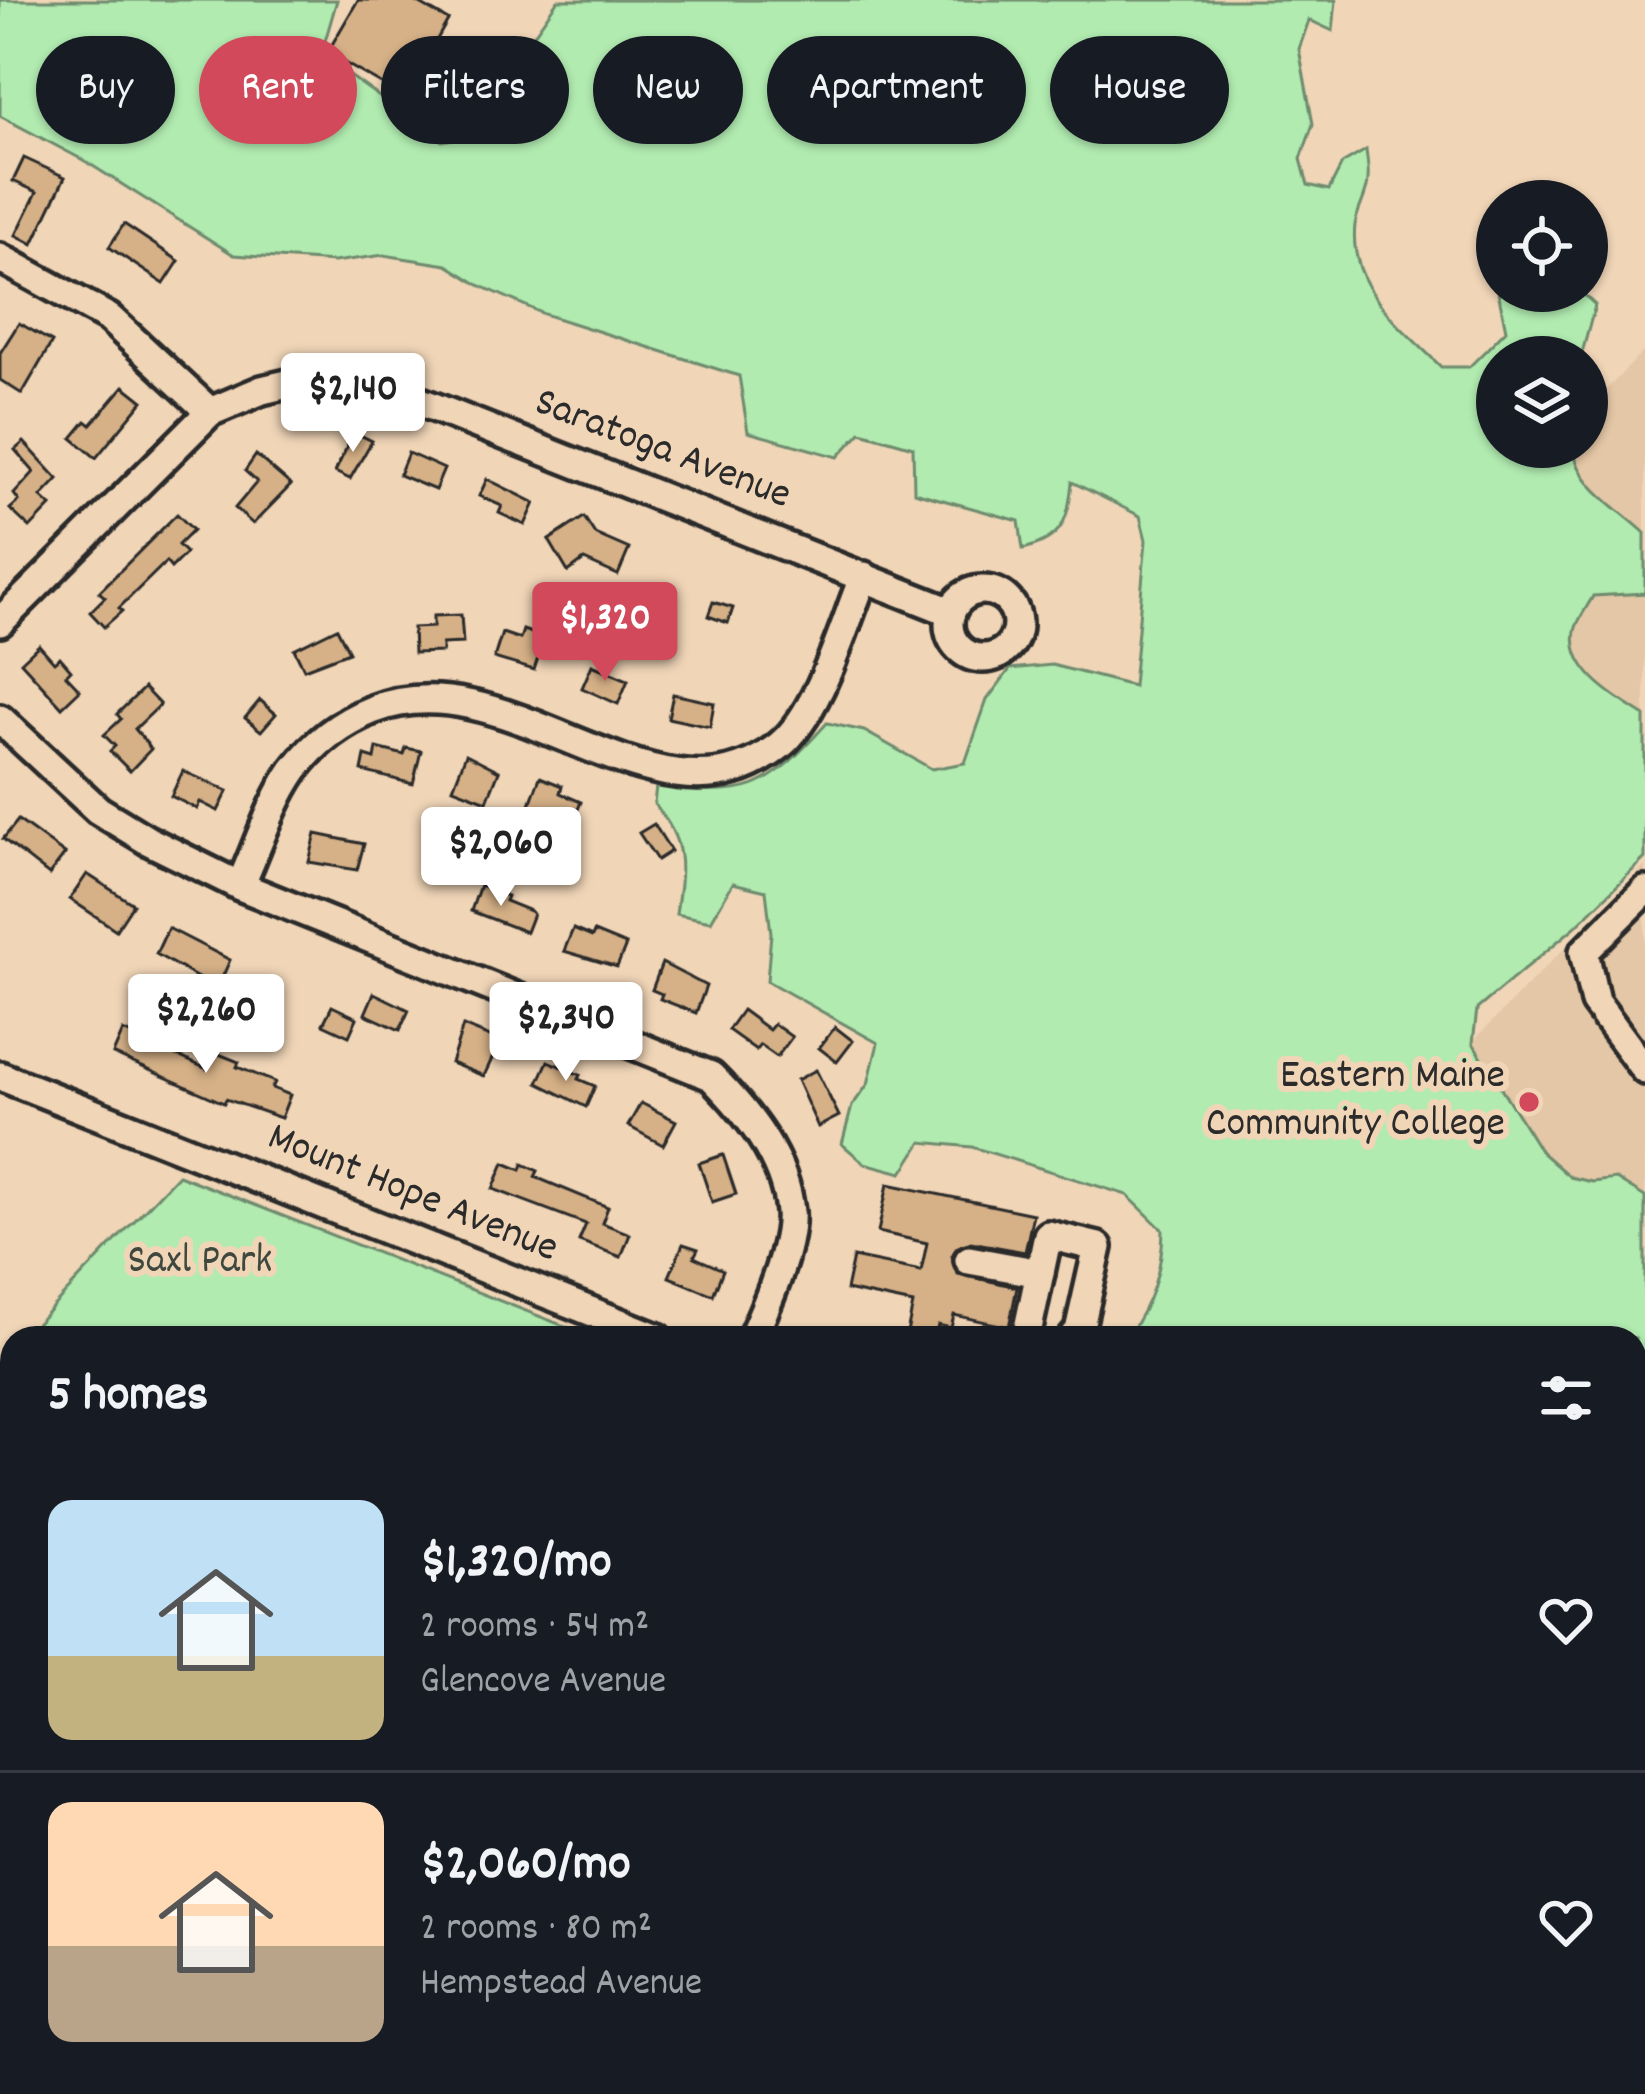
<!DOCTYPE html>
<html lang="en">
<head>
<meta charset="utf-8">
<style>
  body { margin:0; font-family:Dekko,sans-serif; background:#242831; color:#f1f3f6; height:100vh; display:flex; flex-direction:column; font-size:45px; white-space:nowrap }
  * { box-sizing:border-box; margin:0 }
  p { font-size:39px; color:#9ea1a6 }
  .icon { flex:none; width:66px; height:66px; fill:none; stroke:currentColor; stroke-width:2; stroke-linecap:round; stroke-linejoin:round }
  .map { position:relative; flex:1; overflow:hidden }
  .panel { position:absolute; left:0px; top:1326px; width:1647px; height:768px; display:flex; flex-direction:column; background:#171b24; border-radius:36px 36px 0 0; box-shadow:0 3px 9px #0004 }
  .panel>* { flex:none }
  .hud { position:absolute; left:36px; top:36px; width:1575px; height:108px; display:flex; gap:24px }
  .fabs { position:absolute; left:1476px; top:180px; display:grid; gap:24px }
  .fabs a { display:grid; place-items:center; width:132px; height:132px; border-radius:50%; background:#171b24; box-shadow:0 3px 9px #0004; font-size:60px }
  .price { position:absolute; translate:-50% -102px; padding:0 27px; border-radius:12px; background:#fff; color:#222; font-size:39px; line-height:78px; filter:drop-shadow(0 3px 6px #0008) }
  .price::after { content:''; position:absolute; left:50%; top:72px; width:36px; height:27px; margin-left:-18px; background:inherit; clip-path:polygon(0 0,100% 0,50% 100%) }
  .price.current { background:#d1495b; color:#fff }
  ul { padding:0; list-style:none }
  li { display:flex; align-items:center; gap:36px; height:300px; padding:0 48px }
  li+li { border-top:3px solid #363941 }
  li span { display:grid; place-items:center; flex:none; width:336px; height:240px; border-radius:24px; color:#555 }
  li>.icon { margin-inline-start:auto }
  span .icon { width:144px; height:144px; fill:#fffc; stroke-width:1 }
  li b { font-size:51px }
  h2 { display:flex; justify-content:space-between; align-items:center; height:144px; padding:0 48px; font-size:51px }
  .tag { padding:0 42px; border-radius:54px; background:#171b24; box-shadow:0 3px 9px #0004; font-size:42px; line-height:108px }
  .tag.current { background:#d1495b; color:#fff }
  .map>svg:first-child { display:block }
  .built { fill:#e4c7a6 }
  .green { fill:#b1ebb0; stroke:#6e8b6e; stroke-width:3 }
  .building { fill:#d6b187; stroke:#2b2b2b; stroke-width:3 }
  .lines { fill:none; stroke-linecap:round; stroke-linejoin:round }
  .minor-casing { stroke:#2b2b2b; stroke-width:36 }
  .minor { stroke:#f0d5b7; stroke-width:27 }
  .poi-dot { fill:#d1495b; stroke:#f0d5b7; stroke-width:4.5 }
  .labels { text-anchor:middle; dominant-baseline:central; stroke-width:12; stroke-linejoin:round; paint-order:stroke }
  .street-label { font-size:42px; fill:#2b2b2b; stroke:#f0d5b7 }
  .poi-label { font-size:42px; fill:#2b2b2b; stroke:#f0d5b7; text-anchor:end }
  .park-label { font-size:42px; fill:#3f483f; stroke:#f0d5b7 }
</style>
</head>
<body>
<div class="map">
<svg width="1645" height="2094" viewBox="0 0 1645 2094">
  <rect width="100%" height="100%" fill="#f0d5b7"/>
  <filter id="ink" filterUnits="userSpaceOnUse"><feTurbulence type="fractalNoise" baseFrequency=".00833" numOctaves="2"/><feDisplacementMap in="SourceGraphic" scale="24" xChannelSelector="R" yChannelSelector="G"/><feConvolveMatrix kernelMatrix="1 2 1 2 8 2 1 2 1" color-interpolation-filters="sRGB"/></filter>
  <g filter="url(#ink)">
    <g class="built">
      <path d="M1645,350V740L1320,682L1550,447H1587V409Z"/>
      <path d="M1645,866V1625L1635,1634V1338H1182Z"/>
    </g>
    <g class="green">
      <path d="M0,0H337L323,48L347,74L442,141L478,135L530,40L558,0H1336L1333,31L1309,20L1299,49L1313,124L1301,159L1308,185L1329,190L1342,164L1366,150C1367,159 1369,170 1368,179C1368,195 1357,209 1355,225C1348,288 1401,326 1441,367H1469L1506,330L1498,291H1580L1595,305L1581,357H1497V447H1573C1578,487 1619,508 1645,533V593L1593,596C1588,606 1577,620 1575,631C1568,671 1617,698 1645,716V858L1575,927L1477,1009L1473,1043L1541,1152L1570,1177L1592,1182L1616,1179L1645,1197V1449H1635V1338H1127C1151,1303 1162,1272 1163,1230L1127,1195L972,1147L922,1142L902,1173L864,1163L842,1144L852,1106L868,1084L878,1043L767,981L771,933L766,891L733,883L711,921L676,914C683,867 687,842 654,804L656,786C749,798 763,794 827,723L864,731L932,769L965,763L987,700L1010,669L1052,665L1133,686L1146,540L1140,516L1072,482C1068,521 1063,539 1023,549L1019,521L914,492L913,447L861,432L838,457L748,432L739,376L544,314L479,285L447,265L384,255L334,262L234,255L85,161L0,116Z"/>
      <path d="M178,1175L595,1338H23Z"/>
      <path d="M12,1350V2082H123L133,2094H0V1363Z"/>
      <path d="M1635,1525L1645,1529V1591L1635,1588Z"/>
    </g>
    <g class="building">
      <path d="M358,0H413L448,20L404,97L327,53Z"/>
      <path d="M24,158L65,177L33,244L16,235L37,192L13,181Z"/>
      <path d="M124,224L179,261L164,284L109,247Z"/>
      <path d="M19,323L52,342L22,394L0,380V353Z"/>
      <path d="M124,386L143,401L96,458L72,438L86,421L91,425Z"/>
      <path d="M354,432L372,441L350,479L335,472Z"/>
      <path d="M24,442L58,479L41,497L51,506L30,528L10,509L19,501L14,494L34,472L15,450Z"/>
      <path d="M408,453L444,469L435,490L399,475Z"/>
      <path d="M256,455L291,485L253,524L235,508L257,482L245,471Z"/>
      <path d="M487,479L535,503L525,525L499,513L502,506L479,496Z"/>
      <path d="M177,514L193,530L178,545L186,553L171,568L166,562L119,608L122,611L104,627L90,612L105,597L99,592Z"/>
      <path d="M584,517L595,534L629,549L618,575L584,560L568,572L549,540Z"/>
      <path d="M713,602L733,608L728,623L708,616Z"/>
      <path d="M461,615L463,643L442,644V652L414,653L413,628L433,627V616Z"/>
      <path d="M337,628L349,652L304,669L294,649Z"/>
      <path d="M523,630L537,635L534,644L542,646L534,670L494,658L502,633L520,639Z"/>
      <path d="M39,645L54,662L60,657L71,670L66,675L80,690L62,707L21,662Z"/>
      <path d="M592,665L628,680L618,704L582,688Z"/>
      <path d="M144,688L160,705L135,729L151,749L130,771L110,751L115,746L104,735L121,719L117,714Z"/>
      <path d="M673,694L714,703L710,727L668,718Z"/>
      <path d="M260,700L276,714L261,731L245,718Z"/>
      <path d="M377,748L404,755L406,748L421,751L413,784L362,771L365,756L375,759Z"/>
      <path d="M466,754L499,771L487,801L453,788Z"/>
      <path d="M183,771L228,791L218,811L200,802L197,809L171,796Z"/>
      <path d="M540,777L562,786L560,793L581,802L572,824L529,807Z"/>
      <path d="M18,820L65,854L49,875L3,839Z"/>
      <path d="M654,824L671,851L657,860L639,833Z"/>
      <path d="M316,834L364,844L357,870L309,862Z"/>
      <path d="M87,874L133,904L116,930L70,899Z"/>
      <path d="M480,885L507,896L505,901L530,911L533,914L526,932L471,911Z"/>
      <path d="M168,928L230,960L217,989L156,954Z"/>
      <path d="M573,929L592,937L594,932L626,945L617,967L564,951Z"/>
      <path d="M662,963L706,986L696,1013L660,999L662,994L652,990Z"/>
      <path d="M374,993L409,1010L400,1030L365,1014Z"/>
      <path d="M332,1006L357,1018L349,1036L323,1024Z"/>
      <path d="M742,1010L769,1030L774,1024L792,1037L777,1057L760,1045L756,1050L728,1030Z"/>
      <path d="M463,1026L500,1041L484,1076L451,1063Z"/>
      <path d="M835,1027L853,1041L837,1062L819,1048Z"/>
      <path d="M123,1031L207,1069L214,1052L239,1062L237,1067L275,1082L272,1088L290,1095L281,1118L226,1099L224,1103L113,1054Z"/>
      <path d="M548,1061L580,1075L578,1079L595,1086L586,1107L538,1083Z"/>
      <path d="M816,1070L839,1116L818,1127L797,1080Z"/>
      <path d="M641,1103L676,1121L663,1145L628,1126Z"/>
      <path d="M723,1155L736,1194L712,1202L699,1163Z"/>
      <path d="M504,1163L521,1170L523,1164L538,1171L535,1177L608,1207L602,1223L630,1234L621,1257L579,1241L586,1224L493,1189Z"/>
      <path d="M888,1184L1033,1214L1025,1252L971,1242L956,1248L952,1256L958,1274L1017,1287L1009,1327L954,1315L951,1328L938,1325L935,1338H906L913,1304L846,1290L853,1257L921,1271L927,1243L878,1232Z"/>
      <path d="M683,1244L698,1249L694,1257L723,1270L713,1295L669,1277Z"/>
    </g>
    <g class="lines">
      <g class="minor-casing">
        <g id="minor">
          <path d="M0,258L109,318L210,412"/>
          <circle cx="983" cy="624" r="34"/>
          <path d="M0,622L210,412L262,390L313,378L355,380L401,394L951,612"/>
          <path d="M0,719L98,810L147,840L240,886L711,1076C747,1112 785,1158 790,1212C793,1246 766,1307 752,1338"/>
          <path d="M240,886C257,849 271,803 294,770C314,743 342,722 372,710C511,655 657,844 779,746C820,713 844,624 864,576"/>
          <path d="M1645,891L1584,952L1595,1002L1645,1070"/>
          <path d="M0,1076L658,1338"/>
          <path d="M969,1260L1040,1273"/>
          <path d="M1026,1338L1048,1235L1098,1247L1079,1331L1073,1338"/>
          <path d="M1635,1810L1645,1817"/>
          <path d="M1635,1892L1645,1872"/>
          <path d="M1635,2079L1645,2083"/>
          <path d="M1184,2082L1191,2094"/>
          <path d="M1454,2082L1466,2094"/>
          <path d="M1420,2094L1433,2082"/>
          <path d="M1521,2094L1531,2082"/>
        </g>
      </g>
      <use href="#minor" class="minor"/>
    </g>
  </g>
  <circle class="poi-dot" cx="1529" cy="1102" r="12"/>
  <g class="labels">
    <g class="street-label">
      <text transform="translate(662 451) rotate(21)">Saratoga Avenue</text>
      <text transform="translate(412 1195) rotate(22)">Mount Hope Avenue</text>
    </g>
    <g class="poi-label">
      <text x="1505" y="1078">Eastern Maine<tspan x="1505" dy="48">Community College</tspan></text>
    </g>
    <g class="park-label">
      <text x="200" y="1263">Saxl Park</text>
    </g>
  </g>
</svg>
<div class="fabs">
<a><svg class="icon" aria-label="locate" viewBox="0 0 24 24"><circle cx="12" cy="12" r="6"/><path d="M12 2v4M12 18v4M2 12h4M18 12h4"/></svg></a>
<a><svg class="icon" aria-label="layers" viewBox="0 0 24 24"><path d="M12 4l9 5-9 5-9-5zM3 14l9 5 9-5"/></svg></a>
</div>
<b class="price" style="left:353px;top:455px">$2,140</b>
<b class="price current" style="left:605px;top:684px">$1,320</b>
<b class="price" style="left:501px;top:909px">$2,060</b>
<b class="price" style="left:206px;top:1076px">$2,260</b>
<b class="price" style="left:566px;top:1084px">$2,340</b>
<div class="hud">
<a class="tag">Buy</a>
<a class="tag current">Rent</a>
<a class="tag">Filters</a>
<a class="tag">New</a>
<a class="tag">Apartment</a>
<a class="tag">House</a>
</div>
<section class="panel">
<h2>5 homes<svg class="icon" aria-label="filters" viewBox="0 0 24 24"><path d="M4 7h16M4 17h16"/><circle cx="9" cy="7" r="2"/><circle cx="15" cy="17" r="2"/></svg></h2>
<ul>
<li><span style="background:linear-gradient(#bfe0f5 65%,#c2b280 0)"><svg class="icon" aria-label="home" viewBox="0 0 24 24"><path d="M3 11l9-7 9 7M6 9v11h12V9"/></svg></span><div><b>$1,320/mo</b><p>2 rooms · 54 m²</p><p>Glencove Avenue</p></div><svg class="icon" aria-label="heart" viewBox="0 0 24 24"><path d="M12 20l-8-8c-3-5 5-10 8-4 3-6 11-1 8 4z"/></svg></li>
<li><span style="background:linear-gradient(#ffd9b3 60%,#b9a48a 0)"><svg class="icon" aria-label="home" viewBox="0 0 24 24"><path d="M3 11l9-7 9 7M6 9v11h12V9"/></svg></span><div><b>$2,060/mo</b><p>2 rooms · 80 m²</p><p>Hempstead Avenue</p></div><svg class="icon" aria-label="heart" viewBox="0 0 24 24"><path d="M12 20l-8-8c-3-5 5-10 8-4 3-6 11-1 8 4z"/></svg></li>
</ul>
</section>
</div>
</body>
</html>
